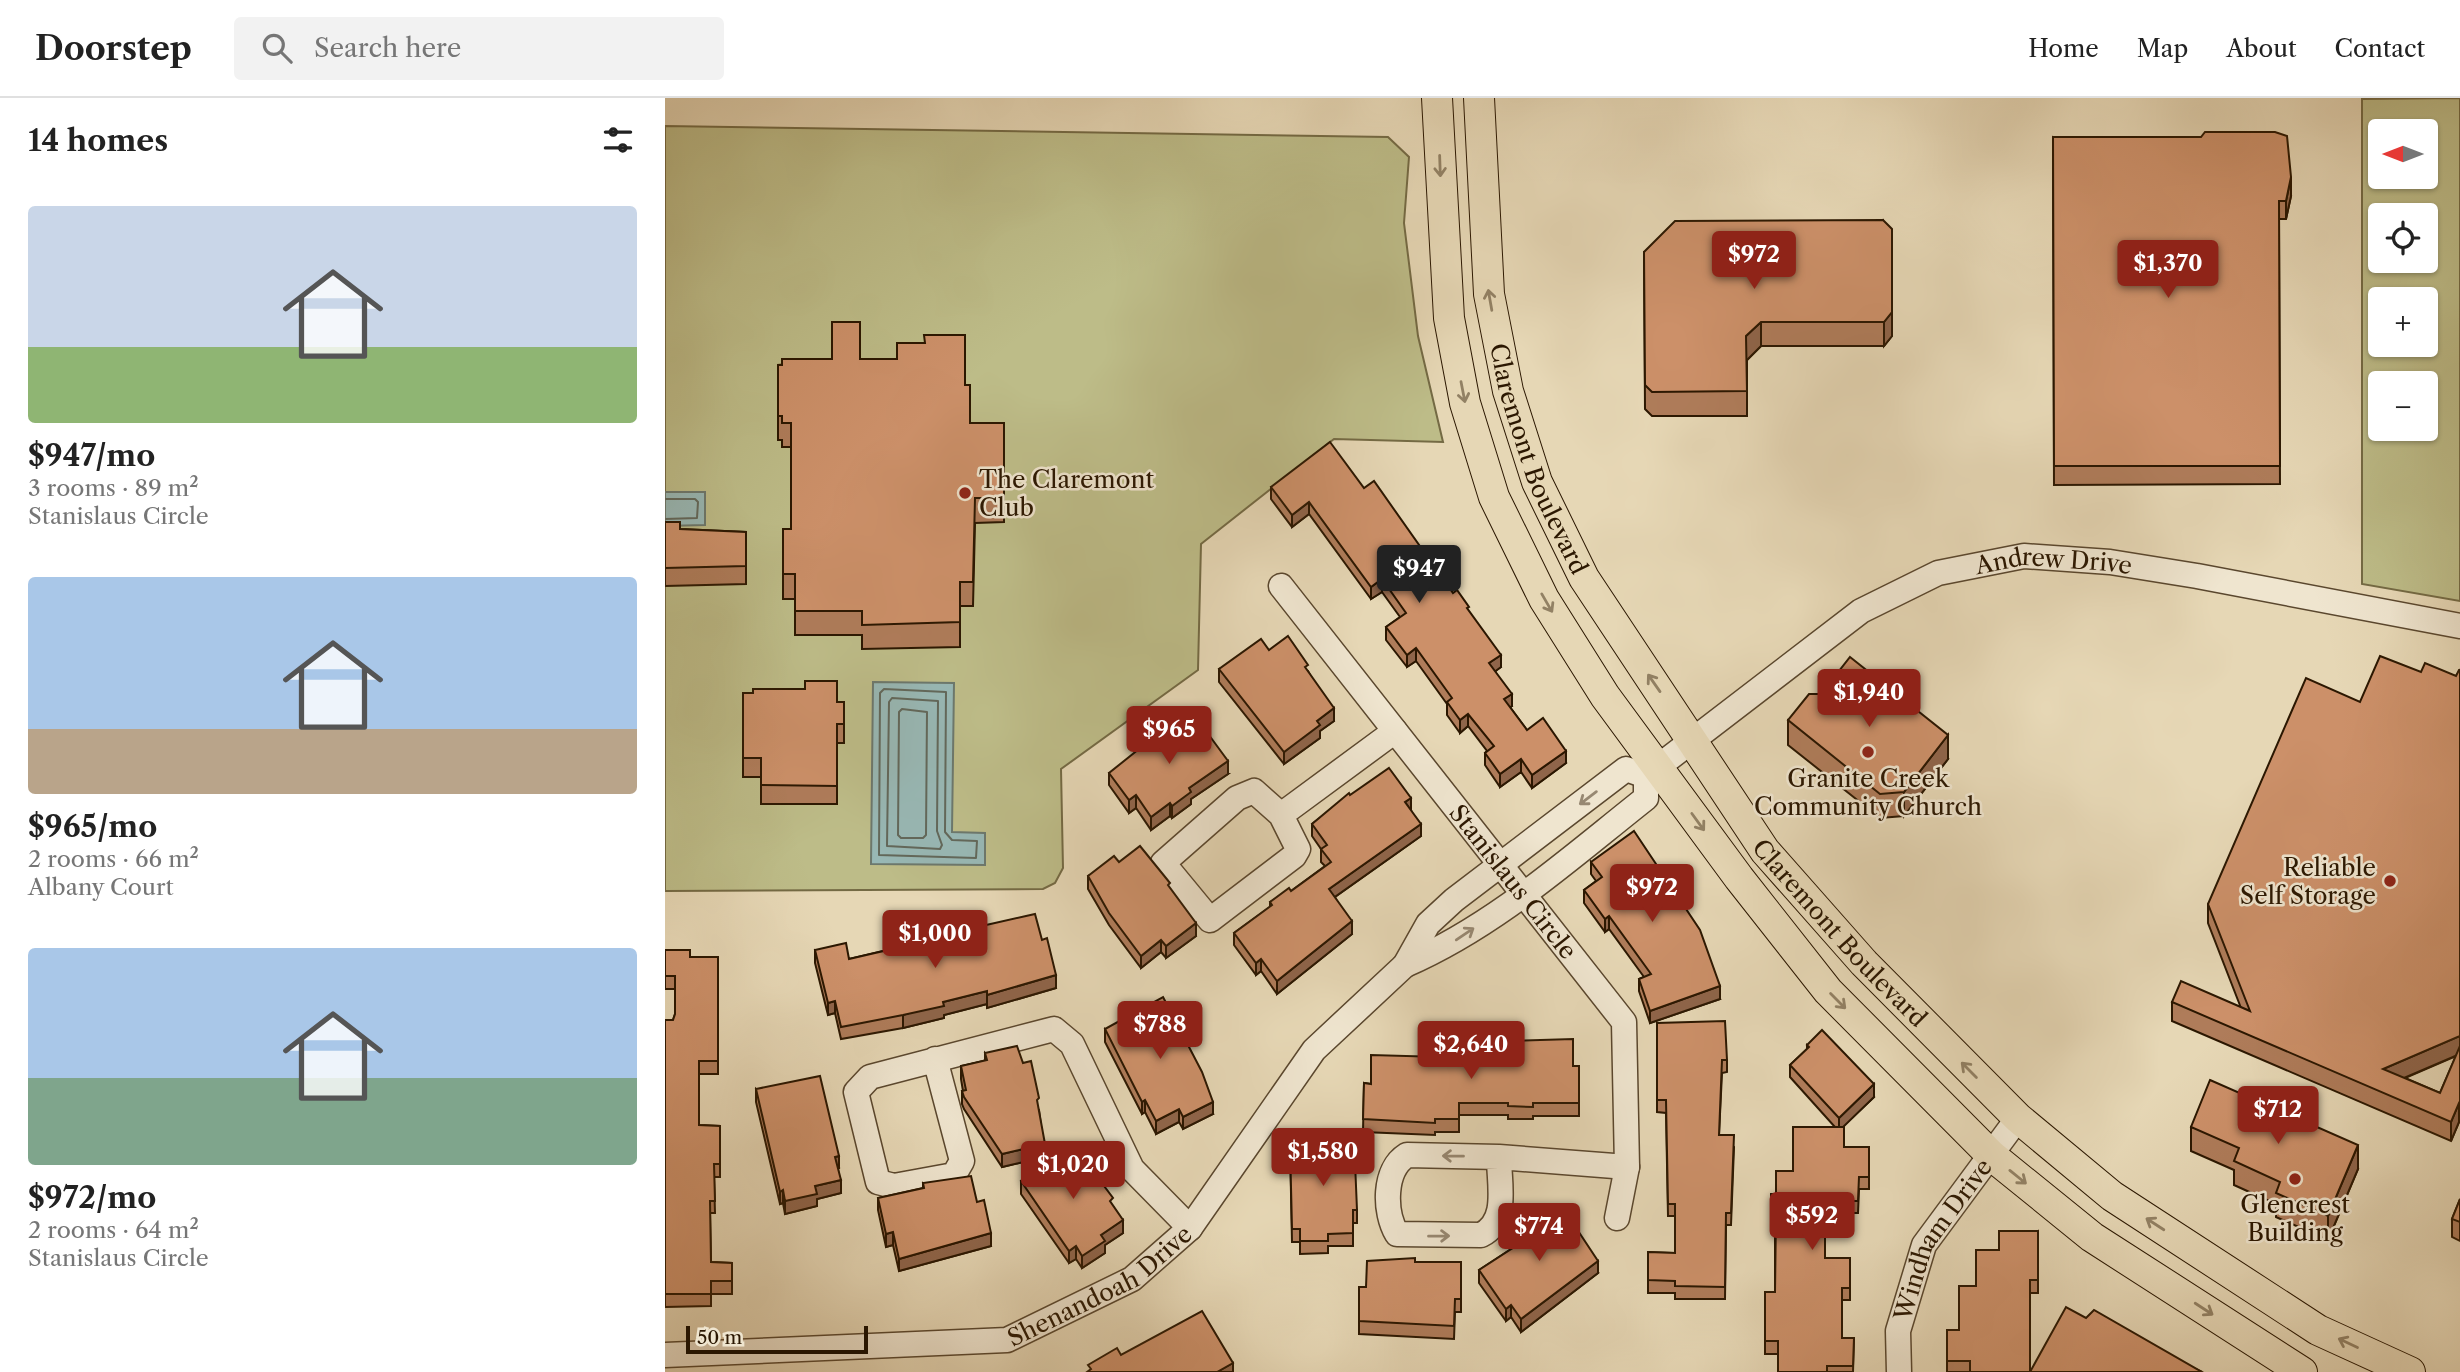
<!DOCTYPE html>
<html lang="en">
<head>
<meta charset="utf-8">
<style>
  body { margin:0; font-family:"Libre Caslon Text",serif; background:#f2f2f2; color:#222; height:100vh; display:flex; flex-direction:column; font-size:26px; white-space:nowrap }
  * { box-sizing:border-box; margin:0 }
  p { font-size:23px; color:#767676 }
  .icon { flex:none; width:38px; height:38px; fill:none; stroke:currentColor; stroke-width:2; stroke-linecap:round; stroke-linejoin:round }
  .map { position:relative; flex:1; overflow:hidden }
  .details { display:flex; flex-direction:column; background:#fff; width:665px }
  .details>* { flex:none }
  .needle { width:46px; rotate:270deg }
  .tools { position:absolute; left:1703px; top:21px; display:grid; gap:14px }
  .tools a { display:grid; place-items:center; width:70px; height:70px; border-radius:7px; background:#fff; box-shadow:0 2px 5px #0004; font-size:35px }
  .scale { position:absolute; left:21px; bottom:18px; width:182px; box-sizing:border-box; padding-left:7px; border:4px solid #2b1701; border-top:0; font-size:19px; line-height:24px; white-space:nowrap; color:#2b1701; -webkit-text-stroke:5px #efe5cf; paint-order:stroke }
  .price { position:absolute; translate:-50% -60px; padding:0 16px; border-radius:7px; background:#8f2418; color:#fff; font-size:23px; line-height:46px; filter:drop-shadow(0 2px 4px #0008) }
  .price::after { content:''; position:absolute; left:50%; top:42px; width:21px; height:16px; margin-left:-10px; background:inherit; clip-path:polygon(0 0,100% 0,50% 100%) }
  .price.active { background:#222; color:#fff }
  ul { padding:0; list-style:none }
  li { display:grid; align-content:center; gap:14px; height:371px; padding:0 28px }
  li span { display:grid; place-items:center; height:217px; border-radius:7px; color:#555 }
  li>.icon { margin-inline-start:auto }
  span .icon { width:126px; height:126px; fill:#fffc; stroke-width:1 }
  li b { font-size:30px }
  h2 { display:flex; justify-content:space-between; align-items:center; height:84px; padding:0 28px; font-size:30px }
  header { display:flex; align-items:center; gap:42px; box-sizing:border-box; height:98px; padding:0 35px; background:#fff; border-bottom:2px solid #e0e0e0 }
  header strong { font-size:33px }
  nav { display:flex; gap:38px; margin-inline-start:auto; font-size:24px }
  .search { width:490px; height:63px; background:#f2f2f2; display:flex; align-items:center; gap:18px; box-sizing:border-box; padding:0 24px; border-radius:7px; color:#767676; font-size:26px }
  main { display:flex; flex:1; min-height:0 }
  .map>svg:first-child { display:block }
  .green { fill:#bdbc88; stroke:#746a44; stroke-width:2; fill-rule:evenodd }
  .water { fill:#98b8b5; stroke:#6c786d; stroke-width:2 }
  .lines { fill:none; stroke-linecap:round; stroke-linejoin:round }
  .shore { stroke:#62685b; stroke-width:2 }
  .minor-casing { stroke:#5a472e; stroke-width:27 }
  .major-casing { stroke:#2b1701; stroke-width:32 }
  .minor { stroke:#efe5cf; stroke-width:24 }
  .major { stroke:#e6d7b5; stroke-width:30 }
  .wall { fill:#af7c5a; stroke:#2b1701; stroke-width:2; fill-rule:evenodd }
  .shaded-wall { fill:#8f654a; stroke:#2b1701; stroke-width:2 }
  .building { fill:#cc9069; stroke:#2b1701; stroke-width:2 }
  .oneway { stroke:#928164 }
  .oneway2 { stroke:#978872 }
  .poi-dot { fill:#8f2418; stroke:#efe5cf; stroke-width:2.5 }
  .labels { text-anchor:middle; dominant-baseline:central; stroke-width:5; stroke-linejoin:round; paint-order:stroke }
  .street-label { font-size:24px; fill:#2b1701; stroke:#efe5cf }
  .poi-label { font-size:24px; fill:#2b1701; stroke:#efe5cf }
</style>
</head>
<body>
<header>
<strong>Doorstep</strong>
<div class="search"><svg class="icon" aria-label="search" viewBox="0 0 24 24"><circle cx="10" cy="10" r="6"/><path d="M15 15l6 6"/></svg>Search here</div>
<nav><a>Home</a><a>Map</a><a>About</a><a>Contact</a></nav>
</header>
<main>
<section class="details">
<h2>14 homes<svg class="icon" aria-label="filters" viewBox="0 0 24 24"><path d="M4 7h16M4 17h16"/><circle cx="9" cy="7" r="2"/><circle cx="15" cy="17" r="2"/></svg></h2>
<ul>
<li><span style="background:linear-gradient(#c9d6e8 65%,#8fb573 0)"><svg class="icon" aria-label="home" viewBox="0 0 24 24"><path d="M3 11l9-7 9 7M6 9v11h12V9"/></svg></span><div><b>$947/mo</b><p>3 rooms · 89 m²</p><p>Stanislaus Circle</p></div></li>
<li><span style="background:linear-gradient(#a9c7e8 70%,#b9a48a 0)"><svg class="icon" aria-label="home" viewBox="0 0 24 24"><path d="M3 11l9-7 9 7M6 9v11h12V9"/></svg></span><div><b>$965/mo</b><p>2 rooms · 66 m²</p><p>Albany Court</p></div></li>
<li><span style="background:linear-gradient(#a9c7e8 60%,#7fa58c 0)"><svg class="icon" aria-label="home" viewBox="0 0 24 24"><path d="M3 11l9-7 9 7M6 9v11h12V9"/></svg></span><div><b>$972/mo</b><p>2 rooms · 64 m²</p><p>Stanislaus Circle</p></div></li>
</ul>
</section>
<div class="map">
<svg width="1795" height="1274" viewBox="0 0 1795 1274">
  <rect width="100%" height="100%" fill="#e6d7b5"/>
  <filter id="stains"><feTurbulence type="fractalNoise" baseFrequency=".00286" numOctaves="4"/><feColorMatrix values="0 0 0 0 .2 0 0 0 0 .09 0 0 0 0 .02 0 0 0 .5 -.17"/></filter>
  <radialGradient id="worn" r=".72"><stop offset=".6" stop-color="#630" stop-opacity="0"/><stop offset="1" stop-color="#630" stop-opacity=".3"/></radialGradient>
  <g class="green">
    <path d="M1795,0V503L1697,486V1ZM1715,33H1760V79H1715ZM1715,117H1760V163H1715ZM1715,201H1760V247H1715ZM1715,285H1760V331H1715Z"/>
    <path d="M0,28L723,39L744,59L739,125L753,238L778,344L669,341L536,446L533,572L396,671L398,770L390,785L378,791L0,793Z"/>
  </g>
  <g class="water">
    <path d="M0,394H40V427L0,428Z"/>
    <path d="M208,584L289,585L287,734L320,735V767L206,766Z"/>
  </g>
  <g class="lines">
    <g class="shore">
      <path d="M0,401H30L33,404L32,420L0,421"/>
      <path d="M219,591L281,594L280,734L287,742L312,743L311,760L214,757L215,595Z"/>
      <path d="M227,600L273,603L272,733L277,747L275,751L222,748L224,604Z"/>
      <path d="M237,611L262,614L261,737L258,740H236L233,737L234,614Z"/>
    </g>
    <g class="minor-casing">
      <g id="minor">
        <path id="s1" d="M616,488L959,924L962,1069L952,1120"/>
        <path id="s2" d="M981,678L1196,513L1273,475L1359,458L1445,464L1532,478L1795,528"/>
        <path d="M616,717L633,751L629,758L545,822L498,765L572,700L589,693L616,717L730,633"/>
        <path d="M740,867C830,828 905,760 981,700V678"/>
        <path d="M270,961L297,1063L289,1077L229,1088L213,1084L191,994L205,979L389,931L407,946L467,1071L525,1130"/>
        <path d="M834,1059C834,1087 844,1123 816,1137L732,1136C719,1114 718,1072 742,1057L834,1059L962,1069"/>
        <path id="s3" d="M0,1257L342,1242L467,1181L525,1130L649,952L740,867L763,826L789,802L961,671L981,678"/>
        <path id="s4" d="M1234,1274L1233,1233L1259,1147L1353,1020"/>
      </g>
    </g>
    <g class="major-casing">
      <g id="major">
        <path d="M772,0L784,220L800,305L829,399L879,501L940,598L1074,780L1163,893L1327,1058L1427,1139L1637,1274"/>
        <path id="s5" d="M814,0L824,196L843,293L872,384L919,480L1100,753L1199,865L1353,1020L1447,1098L1653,1232L1745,1274"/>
      </g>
    </g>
    <use href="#minor" class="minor"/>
    <use href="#major" class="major"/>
  </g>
  <g class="wall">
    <path d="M1388,39L1626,98L1621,121H1614L1615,386L1389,387Z"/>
    <path d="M1218,122L1227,238L1219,248H1096L1082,262V318H987L980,311L979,154Z"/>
    <path d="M195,261L300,287L305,325H339V424L310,425L308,508H295V549L197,551V537H130V501H118V431H126V349H117V342H113V267Z"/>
    <path d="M606,389L699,390L804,514L836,569L830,573L847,608L845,609L862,632L901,665L867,690L856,674L835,689L820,667V655L822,653L803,628L795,635L782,617V606L751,563L742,569L721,542V529L735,519L717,494L706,501L644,416L627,429L606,401Z"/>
    <path d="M0,424L15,431L81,434V486L0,488Z"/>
    <path d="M604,552L643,573L669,623L655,633V640L619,666L554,584V571Z"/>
    <path d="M1795,572V1024H1794L1786,1043L1507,923V904L1576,910L1543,825V806L1695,604L1756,574L1791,578ZM1791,958L1775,995L1740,980Z"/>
    <path d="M78,595L172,604L179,626V645H172V706H96V679H78Z"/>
    <path d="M1123,622L1283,661L1239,718L1215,720L1123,647Z"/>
    <path d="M444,675L563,676L526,701V706L507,720L505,718L486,732L471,710L464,715L444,687Z"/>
    <path d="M685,697L746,712L756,738L670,799L687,836L612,896L596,873L591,877L569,847V835L605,809V804L626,793L660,768L656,764V751L647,738V726Z"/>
    <path d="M454,764L505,791L531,838L501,860L496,854L476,870L444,827L423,791V778Z"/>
    <path d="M926,764L1055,901L985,925L974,893V881L979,879L944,831L940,834L919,805V792L931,783L926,776Z"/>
    <path d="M273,832H299L377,842L391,890L322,910V906L279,917V920L238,930L176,941L170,915L163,917L150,865V852L184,861L273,840Z"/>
    <path d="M0,852L25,859H53V976H34V1027L55,1028V1079H49L50,1115H45L46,1164L67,1165V1196H46V1208L0,1209V922H8L10,916V891H0Z"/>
    <path d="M992,925L1062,962V974L1057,975L1054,1037L1069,1049L1066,1127H1061L1060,1201H1010V1195H983V1154L1010,1155V1118H1003L1001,1015L992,1014Z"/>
    <path d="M440,931L548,1016L518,1031L514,1024L491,1036L480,1014L477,1016L440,944Z"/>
    <path d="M1142,947L1209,999L1177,1029L1179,1049H1204V1091H1194L1193,1115H1169V1129H1160V1160H1185V1202H1177V1240H1189L1188,1274H1113V1256H1100V1194H1110V1129H1106V1096H1111L1128,1073L1170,1029L1125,979V967L1142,951Z"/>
    <path d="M320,955L374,1012L380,1059L337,1069L299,1011L297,1006V993H298L296,981V968L320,963Z"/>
    <path d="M908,968H914V1018H868V1021H843V1017H794V1034H770V1037L698,1034L699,985L706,986Z"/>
    <path d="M91,991L174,1070L173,1071L176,1095L152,1101V1108L120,1116L118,1105L115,1106L91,1004Z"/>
    <path d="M1526,1029L1693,1071L1663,1142L1611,1119V1106L1569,1087V1072L1526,1053Z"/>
    <path d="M625,1047L692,1112V1125H688V1148H663V1155L635,1156V1144H627Z"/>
    <path d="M356,1083L448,1108L458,1135L440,1147V1155L417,1170L411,1161L404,1165L356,1096Z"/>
    <path d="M258,1085L312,1104L326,1148L234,1173L228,1147L221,1149L213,1112V1100L258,1090Z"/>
    <path d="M1795,1101V1143L1787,1139V1121Z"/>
    <path d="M1373,1133V1195H1365V1274L1421,1220L1537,1274H1282V1232H1294L1311,1188L1334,1152Z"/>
    <path d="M849,1138L933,1175L856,1234L846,1219L841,1223L814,1185V1172L849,1149Z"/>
    <path d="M750,1164H796V1214H790L789,1241L694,1236V1189H701Z"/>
  </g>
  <g class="shaded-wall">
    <path d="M1626,79V98L1621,121V103Z"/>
    <path d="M1227,214V238L1219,248V224Z"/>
    <path d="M1096,224V248L1081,263V238Z"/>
    <path d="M644,404V416L627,429V417Z"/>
    <path d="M717,481V494L706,501V489Z"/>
    <path d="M751,550V563L742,569V557Z"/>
    <path d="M836,557V569L824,578V565Z"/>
    <path d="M847,596V608L839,613V601Z"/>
    <path d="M669,610V623L655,633V640L619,666V654L652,623Z"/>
    <path d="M803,616V628L795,635V622Z"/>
    <path d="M1283,637V661L1239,718V694Z"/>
    <path d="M901,653V665L867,690V677Z"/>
    <path d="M856,661V674L835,689V676Z"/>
    <path d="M563,663V676L526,701V706L507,720V708L524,690Z"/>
    <path d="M471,697V710L464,715V702Z"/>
    <path d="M746,700V713L740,704Z"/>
    <path d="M505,705V718L486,732V719Z"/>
    <path d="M756,726V738L664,803V791Z"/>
    <path d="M944,818V831L940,834V821Z"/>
    <path d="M687,823V836L612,896V883Z"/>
    <path d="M531,825V838L501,860V848Z"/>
    <path d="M496,842V854L476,870V858Z"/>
    <path d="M596,861V873L591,877V865Z"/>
    <path d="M391,877V890L322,910V897Z"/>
    <path d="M1055,888V901L985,925V913Z"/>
    <path d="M322,893V906L279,917V920L238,930V917L278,904Z"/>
    <path d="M170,903V915L163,917V905Z"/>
    <path d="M1795,938V956L1718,989V971Z"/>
    <path d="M1209,986V999L1174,1033V1020Z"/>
    <path d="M480,1002V1014L477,1016V1004Z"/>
    <path d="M548,1004V1016L518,1031V1019Z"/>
    <path d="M1794,1005V1024L1786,1043V1024Z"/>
    <path d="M514,1011V1024L491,1036V1023Z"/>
    <path d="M380,1046V1059L337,1069V1056Z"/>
    <path d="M1693,1047V1071L1663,1142V1118Z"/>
    <path d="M174,1058V1070L170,1071V1059Z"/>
    <path d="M176,1082V1095L152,1101V1108L120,1116V1103L150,1088Z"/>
    <path d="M118,1092V1105L115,1106V1094Z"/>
    <path d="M458,1122V1135L440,1147V1155L417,1170V1158L436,1137Z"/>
    <path d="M228,1134V1147L221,1149V1136Z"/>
    <path d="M326,1135V1148L234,1173V1161Z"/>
    <path d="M411,1148V1161L404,1165V1153Z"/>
    <path d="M933,1163V1175L856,1234V1221Z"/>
    <path d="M846,1207V1219L841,1223V1211Z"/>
    <path d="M568,1265V1274H552Z"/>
  </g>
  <g class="building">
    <path d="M1540,34H1610L1622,38L1626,79L1621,103H1614L1615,368H1389L1388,39H1536Z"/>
    <path d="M1218,122L1227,131V214L1219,224H1096L1081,238L1082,293L987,294L980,287L979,154L1010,123Z"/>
    <path d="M167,224H195V261H232V245H260L259,237H300V287H305V325H339V400H310L308,484H295V524L197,527V513H130V476H118V431H126V325H117V318H113V267H117V261H167Z"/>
    <path d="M665,344L699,390L709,383L788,495L792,492L804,509L802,510L836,557L824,565L847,596L839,601L862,632L878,620L901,653L867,677L856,661L835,676L820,655L829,648L803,616L795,622L782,604L787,600L751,550L742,557L721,529L741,515L717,481L706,489L644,404L627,417L606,389Z"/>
    <path d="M0,424H15V431L81,434V468L0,470Z"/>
    <path d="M623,538L643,567L640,569L669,610L652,623L655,627L619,654L554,571L596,541L604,552Z"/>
    <path d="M1715,558L1756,574L1760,565L1791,578L1794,572H1795V938L1718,971L1775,995L1795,948V1006L1794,1005L1786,1024L1507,904L1516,883L1585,913L1543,806L1641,580L1695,604Z"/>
    <path d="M1185,559L1283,637L1239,694L1215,696L1123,622L1144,596H1156Z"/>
    <path d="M140,583H172V604H179V626H172V688L96,687V660H78V595H88V591H140Z"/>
    <path d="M519,615L535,637L541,633L563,663L524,690L526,694L507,708L505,705L486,719L471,697L464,702L444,675Z"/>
    <path d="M724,670L746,700L740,704L756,726L664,791L687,823L612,883L596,861L591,865L569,835L607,807L605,804L624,790L626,793L666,764L656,751L662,747L647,726L684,695L685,697Z"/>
    <path d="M969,733L1035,832L1055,888L985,913L974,881L986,876L944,818L940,821L919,792L937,779L926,764Z"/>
    <path d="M475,748L505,785L503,787L531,825L501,848L496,842L476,858L444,815L423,778L449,758L454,764Z"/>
    <path d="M295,815L299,832L370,816L377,842L382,840L391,877L322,897V893L278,904L279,908L238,917L176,929L170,903L163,905L150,852L181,845L184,861L275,840L273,832Z"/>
    <path d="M0,852H25V859H53V963H34V1027L55,1028V1066H49L50,1103H45L46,1164L67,1165V1183H46V1196H0V922H8L10,916V878H0Z"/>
    <path d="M498,899L537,974L548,1004L518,1019L514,1011L491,1023L480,1002L477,1004L440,931Z"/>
    <path d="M1060,923L1062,962H1057L1054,1037H1069L1066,1115H1061L1060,1189L1010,1188V1183L983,1182V1154L1010,1155V1106H1003L1001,1002H992V925Z"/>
    <path d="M1157,932L1209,986L1174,1020L1125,967L1144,949L1142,947Z"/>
    <path d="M908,941V968H914V1005H868V1009L843,1008V1005H794V1021H770V1025L698,1021L699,985L706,986V957L812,960L813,944Z"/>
    <path d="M352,948L358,965L366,963L374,1000L372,1002L380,1046L337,1056L299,999L297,993L301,992L296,968L322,962L320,955Z"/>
    <path d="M155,978L174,1058L170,1059L176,1082L150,1088L152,1096L120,1103L118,1092L115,1094L91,991Z"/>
    <path d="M1545,982L1693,1047L1663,1118L1611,1095L1615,1084L1569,1063L1574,1050L1526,1029Z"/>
    <path d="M1128,1029H1179V1049H1204V1079H1194L1193,1103H1169V1117H1160V1160H1185V1190H1177V1240H1189L1188,1268H1162V1274H1113V1243H1100V1194H1110L1111,1116H1106V1096H1111V1073H1128Z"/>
    <path d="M689,1040L692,1112H688V1135L663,1136V1143H635V1131H627L625,1047H652V1041Z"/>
    <path d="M409,1048L448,1100L445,1103L458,1122L436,1137L440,1143L417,1158L411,1148L404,1153L356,1083Z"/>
    <path d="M306,1078L312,1104L319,1102L326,1135L234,1161L228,1134L221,1136L213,1100L259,1090L258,1085Z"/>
    <path d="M1795,1101V1124L1787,1121Z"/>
    <path d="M896,1107L933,1163L856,1221L846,1207L841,1211L814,1172L854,1146L849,1138Z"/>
    <path d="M1334,1133H1373V1182H1365V1274L1401,1209L1421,1220L1429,1212L1537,1274H1305V1263H1282V1232H1294V1188H1311V1152H1334Z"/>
    <path d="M750,1160V1164H796V1201H790L789,1228L694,1223V1189H701L702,1163Z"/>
    <path d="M537,1213L568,1265L552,1274H422L426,1271L423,1267L452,1250L456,1257Z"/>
  </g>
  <defs><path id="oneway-shaft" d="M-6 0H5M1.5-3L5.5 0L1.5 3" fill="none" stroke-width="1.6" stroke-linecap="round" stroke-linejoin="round" transform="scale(1.75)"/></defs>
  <g class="oneway">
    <use href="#oneway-shaft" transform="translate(775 68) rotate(88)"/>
    <use href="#oneway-shaft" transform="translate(825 202) rotate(-100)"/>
    <use href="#oneway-shaft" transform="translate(798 294) rotate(79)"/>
    <use href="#oneway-shaft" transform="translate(882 505) rotate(60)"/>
    <use href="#oneway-shaft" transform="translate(989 585) rotate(-125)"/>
    <use href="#oneway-shaft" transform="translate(1033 724) rotate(54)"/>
    <use href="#oneway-shaft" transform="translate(1173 903) rotate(45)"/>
    <use href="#oneway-shaft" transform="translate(1304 972) rotate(-135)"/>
    <use href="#oneway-shaft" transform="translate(1353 1079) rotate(39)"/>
    <use href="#oneway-shaft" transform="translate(1490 1126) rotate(-147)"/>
    <use href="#oneway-shaft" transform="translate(1539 1211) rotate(33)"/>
    <use href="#oneway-shaft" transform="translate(1683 1245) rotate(-155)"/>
  </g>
  <g class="oneway2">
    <use href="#oneway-shaft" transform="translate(923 700) rotate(143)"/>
    <use href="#oneway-shaft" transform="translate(800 836) rotate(-34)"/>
    <use href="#oneway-shaft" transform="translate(788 1058) rotate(-179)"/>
    <use href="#oneway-shaft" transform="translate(774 1138) rotate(-1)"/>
  </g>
  <g class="poi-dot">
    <circle cx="300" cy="395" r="7"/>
    <circle cx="1203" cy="654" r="7"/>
    <circle cx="1725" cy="783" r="7"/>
    <circle cx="1630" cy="1081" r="7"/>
  </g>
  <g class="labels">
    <g class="street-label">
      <text stroke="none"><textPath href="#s5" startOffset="369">Claremont Boulevard</textPath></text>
      <text stroke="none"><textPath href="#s2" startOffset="474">Andrew Drive</textPath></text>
      <text stroke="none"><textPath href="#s1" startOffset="376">Stanislaus Circle</textPath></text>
      <text stroke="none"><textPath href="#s5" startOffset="936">Claremont Boulevard</textPath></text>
      <text stroke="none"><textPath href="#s4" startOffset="144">Windham Drive</textPath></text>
      <text stroke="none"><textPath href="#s3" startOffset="450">Shenandoah Drive</textPath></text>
    </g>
    <g class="poi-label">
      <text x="314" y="381" text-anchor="start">The Claremont<tspan x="314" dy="28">Club</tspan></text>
      <text x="1203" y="680">Granite Creek<tspan x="1203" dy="28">Community Church</tspan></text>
      <text x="1711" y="769" text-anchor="end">Reliable<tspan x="1711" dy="28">Self Storage</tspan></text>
      <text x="1630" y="1106">Glencrest<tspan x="1630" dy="28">Building</tspan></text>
    </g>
  </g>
  <rect width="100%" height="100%" filter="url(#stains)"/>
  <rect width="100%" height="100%" fill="url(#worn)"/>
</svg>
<div class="tools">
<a><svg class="needle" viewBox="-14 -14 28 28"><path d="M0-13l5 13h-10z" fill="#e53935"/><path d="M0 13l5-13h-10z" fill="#767676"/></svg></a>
<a><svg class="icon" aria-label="locate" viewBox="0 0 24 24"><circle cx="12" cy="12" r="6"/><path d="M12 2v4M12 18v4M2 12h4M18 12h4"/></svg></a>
<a>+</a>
<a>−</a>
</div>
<div class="scale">50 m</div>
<b class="price" style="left:1089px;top:193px">$972</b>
<b class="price" style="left:1503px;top:202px">$1,370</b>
<b class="price active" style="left:754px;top:507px">$947</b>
<b class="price" style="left:1204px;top:631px">$1,940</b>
<b class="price" style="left:504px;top:668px">$965</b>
<b class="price" style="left:987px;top:826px">$972</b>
<b class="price" style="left:270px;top:872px">$1,000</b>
<b class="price" style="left:495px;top:963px">$788</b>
<b class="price" style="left:806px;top:983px">$2,640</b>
<b class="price" style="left:1613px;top:1048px">$712</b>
<b class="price" style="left:658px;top:1090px">$1,580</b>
<b class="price" style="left:408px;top:1103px">$1,020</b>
<b class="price" style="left:1147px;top:1154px">$592</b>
<b class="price" style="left:874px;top:1165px">$774</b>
</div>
</main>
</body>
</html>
